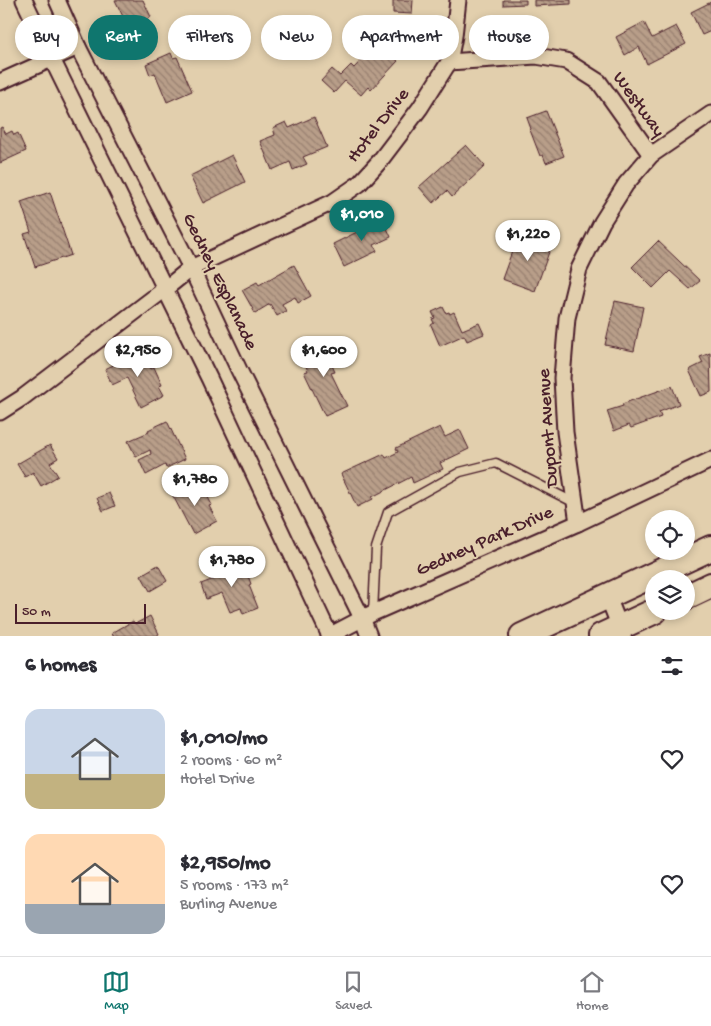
<!DOCTYPE html>
<html lang="en">
<head>
<meta charset="utf-8">
<style>
  body { margin:0; font-family:"Gochi Hand",sans-serif; background:#f7f7f7; color:#2b2b33; height:100vh; display:flex; flex-direction:column; font-size:19px; white-space:nowrap }
  * { box-sizing:border-box; margin:0 }
  p { font-size:16px; color:#7c7c81 }
  .icon { flex:none; width:28px; height:28px; fill:none; stroke:currentColor; stroke-width:2; stroke-linecap:round; stroke-linejoin:round }
  .map { position:relative; height:636px; overflow:hidden }
  .sheet { display:flex; flex-direction:column; background:#fff; flex:1 }
  .sheet>* { flex:none }
  .guide { position:absolute; left:15px; top:15px; width:681px; height:45px; display:flex; gap:10px }
  .controls { position:absolute; left:645px; top:510px; display:grid; gap:10px }
  .controls a { display:grid; place-items:center; width:50px; height:50px; border-radius:50%; background:#fff; box-shadow:0 2px 8px #0003; font-size:25px }
  .scale { position:absolute; left:15px; bottom:12px; width:131px; box-sizing:border-box; padding-left:5px; border:2px solid #4a1f2b; border-top:0; font-size:14px; line-height:18px; white-space:nowrap; color:#4a1f2b; -webkit-text-stroke:4px #e2cfad; paint-order:stroke }
  .price { position:absolute; translate:-50% -42px; padding:0 11px; border-radius:18px; background:#fff; color:#222; font-size:16px; line-height:32px; filter:drop-shadow(0 1px 2px #0008) }
  .price::after { content:''; position:absolute; left:50%; top:30px; width:15px; height:11px; margin-left:-8px; background:inherit; clip-path:polygon(0 0,100% 0,50% 100%) }
  .price.current { background:#0f766e; color:#fff }
  ul { padding:0; list-style:none }
  li { display:flex; align-items:center; gap:15px; height:125px; padding:0 25px }
  li span { display:grid; place-items:center; flex:none; width:140px; height:100px; border-radius:15px; color:#555 }
  li>.icon { margin-inline-start:auto }
  span .icon { width:60px; height:60px; fill:#fffc; stroke-width:1 }
  li b { font-size:21px }
  h2 { display:flex; justify-content:space-between; align-items:center; height:60px; padding:0 25px; font-size:21px }
  .chip { padding:0 18px; border-radius:22px; background:#fff; box-shadow:0 2px 8px #0003; font-size:18px; line-height:45px }
  .chip.current { background:#0f766e; color:#fff }
  .menu { display:flex; justify-content:space-around; align-items:center; height:70px; border-top:1px solid #e1e1e2; background:#fff; font-size:14px; color:#7c7c81 }
  .menu a { display:grid; justify-items:center; gap:2px }
  .menu .current { color:#0f766e }
  .map>svg:first-child { display:block }
  .building { fill:url(#building-back-hatch); stroke:#4a1f2b }
  .lines { fill:none; stroke-linecap:round; stroke-linejoin:round }
  .service-casing { stroke:#4a1f2b; stroke-width:11 }
  .minor-casing { stroke:#4a1f2b; stroke-width:19 }
  .primary-casing { stroke:#4a1f2b; stroke-width:28 }
  .service { stroke:#e2cfad; stroke-width:8 }
  .minor { stroke:#e2cfad; stroke-width:15 }
  .primary { stroke:#e2cfad; stroke-width:24 }
  .labels { text-anchor:middle; dominant-baseline:central; stroke-width:4; stroke-linejoin:round; paint-order:stroke }
  .street-label { font-size:19px; fill:#4a1f2b; stroke:#e2cfad }
</style>
</head>
<body>
<div class="map">
<svg width="711" height="636" viewBox="0 0 711 636">
  <defs>
    <pattern id="building-back-hatch" width="6" height="6" patternUnits="userSpaceOnUse" patternTransform="scale(1.25)"><rect width="6" height="6" fill="#b89e89"/><path d="M-1 5l2 2M0 0l6 6M5-1l2 2" fill="none" stroke="#988070"/></pattern>
  </defs>
  <rect width="100%" height="100%" fill="#e2cfad"/>
  <filter id="ink" filterUnits="userSpaceOnUse"><feTurbulence type="fractalNoise" baseFrequency=".02" numOctaves="2"/><feDisplacementMap in="SourceGraphic" scale="10" xChannelSelector="R" yChannelSelector="G"/><feConvolveMatrix kernelMatrix="1 2 1 2 8 2 1 2 1" color-interpolation-filters="sRGB"/></filter>
  <g filter="url(#ink)">
    <g class="building">
      <path d="M115,0H143L151,17L129,29Z"/>
      <path d="M393,0H413L412,14L393,13Z"/>
      <path d="M503,0H526V4L503,5Z"/>
      <path d="M534,0H571V4L534,6Z"/>
      <path d="M711,2V31L702,35L691,12Z"/>
      <path d="M644,22L652,38L676,26L686,44L647,64L639,47L625,55L616,37Z"/>
      <path d="M371,40L376,45L378,43L398,61L371,90L368,87L361,95L345,81L334,93L321,81L332,69L340,76L351,65L354,68L368,53L363,48Z"/>
      <path d="M171,53L173,58L177,57L192,91L167,102L155,73L150,75L146,64Z"/>
      <path d="M546,111L564,156L546,163L543,155L540,156L530,130L531,129L527,118Z"/>
      <path d="M314,117L327,147L303,157L307,164L293,170L290,162L272,170L260,141L275,135L273,128L286,122L289,128Z"/>
      <path d="M2,127L6,134L12,131L14,135L18,133L26,151L0,163V128Z"/>
      <path d="M466,145L485,166L452,197L447,191L433,203L419,187Z"/>
      <path d="M232,155L245,182L203,203L190,176Z"/>
      <path d="M50,192L71,255L35,267L24,234L31,232L21,202Z"/>
      <path d="M382,217L391,237L374,245L377,251L344,267L333,244L365,228L364,226Z"/>
      <path d="M526,232L553,241L535,291L502,279L514,246L520,248Z"/>
      <path d="M658,241L700,281L690,289L670,271L653,288L632,267Z"/>
      <path d="M294,265L311,296L298,303L295,297L282,304L286,311L277,316L270,304L255,313L242,290L257,282L259,285Z"/>
      <path d="M615,301L643,307L634,351L605,345Z"/>
      <path d="M443,307L446,313L449,312L450,314L454,312L462,330L479,323L484,334L467,341L464,335L440,346L431,325L434,323L432,319L435,318L432,312Z"/>
      <path d="M328,339L337,358L330,361L335,372L331,373L347,406L325,416L304,372L308,371L301,355L319,347L317,344Z"/>
      <path d="M142,351L151,369L154,367L162,385L159,386L164,395L141,407L127,378L112,385L105,369Z"/>
      <path d="M710,353L711,392L701,396L689,370L703,363L700,357Z"/>
      <path d="M672,386L679,404L659,412L661,417L631,428L629,425L614,431L607,411L623,406L622,404Z"/>
      <path d="M167,421L185,459L166,468L165,465L146,475L139,460L151,454L150,450L136,457L128,441L149,432L148,430Z"/>
      <path d="M440,427L445,437L460,430L469,449L440,463L443,469L413,483L411,477L372,497L373,499L357,507L341,474L384,454L386,458L398,452L396,448Z"/>
      <path d="M50,445L58,458L50,463L58,476L41,486L33,472L25,477L17,464Z"/>
      <path d="M199,480L212,505L209,506L217,521L193,534L172,494Z"/>
      <path d="M109,493L115,506L103,511L97,498Z"/>
      <path d="M231,558L235,567L238,565L242,575L247,573L251,584L249,585L258,608L243,614L241,608L230,612L222,593L206,599L201,584L224,575L219,562Z"/>
      <path d="M158,565L167,581L150,591L141,575Z"/>
      <path d="M150,616L159,634L156,636H113L112,633L133,621L135,624Z"/>
    </g>
    <g class="lines">
      <g class="service-casing">
        <path id="service" d="M373,613L376,548L388,512L460,472L496,463L575,503"/>
      </g>
      <g class="minor-casing">
        <g id="minor">
          <path d="M24,0L52,59L209,378L330,636"/>
          <path d="M57,0L78,47L191,268L239,370L362,618L369,636"/>
          <path d="M449,62L536,56L566,61L599,82L651,155"/>
          <path d="M0,82L78,47"/>
          <path d="M0,412L22,398L165,289L191,268L333,202L359,184L379,162L420,108L449,62L454,36L458,0"/>
          <path d="M578,523L565,432L562,378L567,318L579,269L602,222L626,184L651,155L711,114"/>
          <path d="M608,597L623,635"/>
          <path d="M329,636L373,613L578,523L711,460"/>
        </g>
      </g>
      <g class="primary-casing">
        <g id="primary">
          <path d="M686,597L711,585"/>
          <path d="M522,636L711,548"/>
          <path d="M601,636L655,611"/>
        </g>
      </g>
      <use href="#service" class="service"/>
      <use href="#minor" class="minor"/>
      <use href="#primary" class="primary"/>
    </g>
  </g>
  <g class="labels">
    <g class="street-label">
      <text transform="translate(638 105) rotate(54)">Westway</text>
      <text transform="translate(379 126) rotate(-52)">Hotel Drive</text>
      <text transform="translate(219 282) rotate(64)">Gedney Esplanade</text>
      <text transform="translate(549 428) rotate(-94)">Dupont Avenue</text>
      <text transform="translate(485 542) rotate(-24)">Gedney Park Drive</text>
    </g>
  </g>
</svg>
<div class="controls">
<a><svg class="icon" aria-label="locate" viewBox="0 0 24 24"><circle cx="12" cy="12" r="6"/><path d="M12 2v4M12 18v4M2 12h4M18 12h4"/></svg></a>
<a><svg class="icon" aria-label="layers" viewBox="0 0 24 24"><path d="M12 4l9 5-9 5-9-5zM3 14l9 5 9-5"/></svg></a>
</div>
<div class="scale">50 m</div>
<b class="price current" style="left:362px;top:242px">$1,010</b>
<b class="price" style="left:528px;top:262px">$1,220</b>
<b class="price" style="left:138px;top:378px">$2,950</b>
<b class="price" style="left:324px;top:378px">$1,600</b>
<b class="price" style="left:195px;top:507px">$1,780</b>
<b class="price" style="left:232px;top:588px">$1,780</b>
<div class="guide">
<a class="chip">Buy</a>
<a class="chip current">Rent</a>
<a class="chip">Filters</a>
<a class="chip">New</a>
<a class="chip">Apartment</a>
<a class="chip">House</a>
</div>
</div>
<section class="sheet">
<h2>6 homes<svg class="icon" aria-label="filters" viewBox="0 0 24 24"><path d="M4 7h16M4 17h16"/><circle cx="9" cy="7" r="2"/><circle cx="15" cy="17" r="2"/></svg></h2>
<ul>
<li><span style="background:linear-gradient(#c9d6e8 65%,#c2b280 0)"><svg class="icon" aria-label="home" viewBox="0 0 24 24"><path d="M3 11l9-7 9 7M6 9v11h12V9"/></svg></span><div><b>$1,010/mo</b><p>2 rooms · 60 m²</p><p>Hotel Drive</p></div><svg class="icon" aria-label="heart" viewBox="0 0 24 24"><path d="M12 20l-8-8c-3-5 5-10 8-4 3-6 11-1 8 4z"/></svg></li>
<li><span style="background:linear-gradient(#ffd9b3 70%,#9aa5b1 0)"><svg class="icon" aria-label="home" viewBox="0 0 24 24"><path d="M3 11l9-7 9 7M6 9v11h12V9"/></svg></span><div><b>$2,950/mo</b><p>5 rooms · 173 m²</p><p>Burling Avenue</p></div><svg class="icon" aria-label="heart" viewBox="0 0 24 24"><path d="M12 20l-8-8c-3-5 5-10 8-4 3-6 11-1 8 4z"/></svg></li>
</ul>
</section>
<nav class="menu">
<a class="current"><svg class="icon" aria-label="map" viewBox="0 0 24 24"><path d="M3 6l6-2 6 2 6-2v14l-6 2-6-2-6 2zM9 4v14M15 6v14"/></svg>Map</a>
<a><svg class="icon" aria-label="saved" viewBox="0 0 24 24"><path d="M7 4h10v16l-5-4-5 4z"/></svg>Saved</a>
<a><svg class="icon" aria-label="home" viewBox="0 0 24 24"><path d="M3 11l9-7 9 7M6 9v11h12V9"/></svg>Home</a>
</nav>
</body>
</html>
